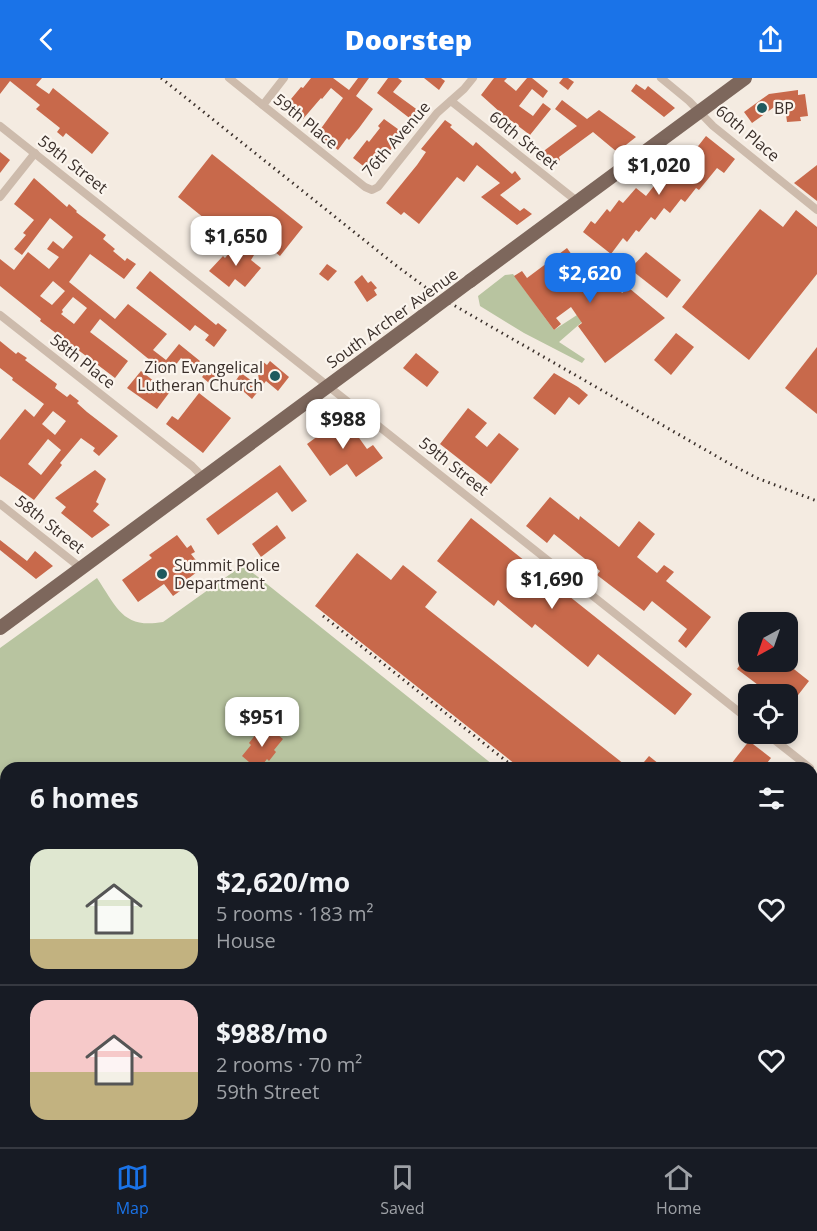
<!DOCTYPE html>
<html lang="en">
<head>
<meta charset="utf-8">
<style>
  body { margin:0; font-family:"Open Sans",sans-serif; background:#20242c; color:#f1f3f6; height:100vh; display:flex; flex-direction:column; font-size:22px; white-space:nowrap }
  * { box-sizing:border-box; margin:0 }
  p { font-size:20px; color:#9ea1a6 }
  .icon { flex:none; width:33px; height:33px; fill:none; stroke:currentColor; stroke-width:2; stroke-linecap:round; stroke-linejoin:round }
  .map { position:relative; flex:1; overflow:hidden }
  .panel { position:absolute; left:0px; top:684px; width:818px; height:386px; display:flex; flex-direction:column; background:#171b24; border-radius:18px 18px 0 0; box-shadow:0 3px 9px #0003 }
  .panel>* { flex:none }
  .needle { width:39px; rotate:220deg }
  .fabs { position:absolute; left:738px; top:534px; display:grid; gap:12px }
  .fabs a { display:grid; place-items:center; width:60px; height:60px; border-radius:12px; background:#171b24; box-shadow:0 3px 9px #0003; font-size:30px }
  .price { position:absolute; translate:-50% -51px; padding:0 14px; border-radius:12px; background:#fff; color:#222; font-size:20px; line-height:39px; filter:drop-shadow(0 2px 3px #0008) }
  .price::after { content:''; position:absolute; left:50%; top:36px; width:18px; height:14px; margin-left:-9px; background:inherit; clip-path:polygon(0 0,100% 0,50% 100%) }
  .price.current { background:#1a73e8; color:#fff }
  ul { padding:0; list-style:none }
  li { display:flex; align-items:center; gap:18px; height:150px; padding:0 30px }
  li+li { border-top:2px solid #363941 }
  li span { display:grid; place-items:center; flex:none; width:168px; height:120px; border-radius:18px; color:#555 }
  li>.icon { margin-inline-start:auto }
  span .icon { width:72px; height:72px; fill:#fffc; stroke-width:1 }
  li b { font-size:26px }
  h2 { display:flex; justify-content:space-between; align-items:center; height:72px; padding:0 30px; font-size:26px }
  header { display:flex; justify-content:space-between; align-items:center; height:78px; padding:0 30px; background:#1a73e8; color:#fff; font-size:27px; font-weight:800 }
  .menu { display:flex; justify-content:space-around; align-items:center; height:84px; border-top:2px solid #363941; background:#171b24; font-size:16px; color:#9ea1a6 }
  .menu a { display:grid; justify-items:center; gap:3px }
  .menu .current { color:#1a73e8 }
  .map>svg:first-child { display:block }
  .green { fill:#b8c4a0 }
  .building { fill:#c8694b; fill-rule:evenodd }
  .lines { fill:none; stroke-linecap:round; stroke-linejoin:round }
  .street { stroke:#cdbbac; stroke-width:8 }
  .primary { stroke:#7d675c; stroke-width:14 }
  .rail { stroke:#3b302b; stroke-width:3; stroke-dasharray:1.5 4.5; stroke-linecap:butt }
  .primary-bridge { stroke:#7d675c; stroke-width:14 }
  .poi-dot { fill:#1f5a5e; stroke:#fbf5ee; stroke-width:2 }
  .labels { text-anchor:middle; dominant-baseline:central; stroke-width:4.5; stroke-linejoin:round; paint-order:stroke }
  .poi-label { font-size:16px; fill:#3b302b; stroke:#fbf5ee; text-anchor:start }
  .street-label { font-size:16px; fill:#3b302b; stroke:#fbf5ee }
</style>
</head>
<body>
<header><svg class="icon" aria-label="back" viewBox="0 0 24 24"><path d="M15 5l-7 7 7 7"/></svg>Doorstep<svg class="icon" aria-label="share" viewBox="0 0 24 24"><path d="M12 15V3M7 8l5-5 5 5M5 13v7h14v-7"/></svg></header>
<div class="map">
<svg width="817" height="1069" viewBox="0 0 817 1069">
  <rect width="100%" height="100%" fill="#f4ebe1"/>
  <g class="green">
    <path d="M513,196L554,252L577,237L582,244L559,264L585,281L582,285L524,255L480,228L478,218L505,197Z"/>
    <path d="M243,487L497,690H6V795L0,790V570L97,500C117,530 123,551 163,544Z"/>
    <path d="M812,942L817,946V1069H228L233,1064H812Z"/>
  </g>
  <g class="building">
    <path d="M0,0H42L36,7L49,16L53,10L109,55L92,76L66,55L63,59L57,54L60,50L36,31L40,27L10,3L0,16Z"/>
    <path d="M311,0H333L349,12L358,0H369L356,18L373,31L359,50L349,62L347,60L338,72L317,56L343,20L331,10L322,21L321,20L303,41L286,27L301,9L303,10Z"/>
    <path d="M388,0H398L402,3L393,14L419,33L412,42L377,15Z"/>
    <path d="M424,0H441L445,3L439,12Z"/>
    <path d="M494,0H507L504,3L516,13L527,0H532L548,13L543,20L532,11L519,28L533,38L543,25L551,31L530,57L509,41L507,43L500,37L501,35L481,17Z"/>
    <path d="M563,0H568L574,4L568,12L559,5Z"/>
    <path d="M636,6L645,12L648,8L675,30L664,39L631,13Z"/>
    <path d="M798,12V17L805,16L808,38L800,39L801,43L787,44L784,22L752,45L744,34L769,16Z"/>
    <path d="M562,22L587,41L599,32L636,59L617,74L593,54L559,79L560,82L554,86L541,75L577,48L555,31Z"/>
    <path d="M384,41L402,54L393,65L395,66L389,74L387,73L371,94L353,80L367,62L369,64L380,50L378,48Z"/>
    <path d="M445,42L452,47L450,49L473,68L476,64L512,96L515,93L521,101L500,117L520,133L524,130L532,136L517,147L481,119L500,105L477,87L464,104L457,99L419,146L404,134L401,137L386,125L417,87L426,74L421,71Z"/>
    <path d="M706,58L735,81L724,95L717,90L699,112L696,110L685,124L681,121L670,135L664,130L655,142L651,139L639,154L636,152L627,164L623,160L611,176L583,154L591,143L595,146L607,131L610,134L619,122L623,125L636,110L646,118L657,104L660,107L672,92L669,90L681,76L688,81Z"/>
    <path d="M0,74L10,82L0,95Z"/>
    <path d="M212,76L303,149L280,178L244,149L243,151L230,140L220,153L178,119Z"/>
    <path d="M817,87V123L794,105Z"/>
    <path d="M34,100L67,129L69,126L77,133L76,134L106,157L103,161L115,171L113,173L125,183L127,180L136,186L124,201L90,176L69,204L115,241L128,226L167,256L153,272L166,282L179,266L200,283L194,290L181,280L168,297L100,241L90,254L128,283L115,300L40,243L41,241L0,208V181L14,192L28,174L49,191L59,179L47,171L53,163L63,171L73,159L50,140L22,177L14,171L26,157L23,155L34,142L14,126ZM53,203L65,213L52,227L40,218ZM73,219L87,230L74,246L61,236L63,234L62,232Z"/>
    <path d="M760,131L783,149L796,132L817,149V196L749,282L682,229Z"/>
    <path d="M238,164L254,177L251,182L261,190L245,209L235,201L229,209L209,193L223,178L225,180Z"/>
    <path d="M567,170L585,195L593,190L609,213L617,208L622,215L629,210L665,240L605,285L578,248L582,245L571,229L556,240L561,246L554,252L514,198L522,193L527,200Z"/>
    <path d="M646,174L681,202L667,220L630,191Z"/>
    <path d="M327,186L337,193L328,203L319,196Z"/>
    <path d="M150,193L216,247L218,245L227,252L214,269L205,262L209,257L195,247L190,253L136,210Z"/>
    <path d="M362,197L368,205L371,203L377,210L374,212L377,217L367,224L354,204Z"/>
    <path d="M676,255L694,269L671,297L654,282Z"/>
    <path d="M0,263L16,276L18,274L27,280L25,282L57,306L55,310L67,319L70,316L79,323L77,325L87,334L118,358L99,378L93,373L95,370L81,360L60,385L62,387L34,422L0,398V362L25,331L34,339L44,326L12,302L13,300L0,290ZM53,333L66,343L55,357L42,346ZM48,361L61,372L41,397L28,386Z"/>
    <path d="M817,269V336L785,310Z"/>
    <path d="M416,275L439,294L427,309L403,290Z"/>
    <path d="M262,283L267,287L270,283L289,299L278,313L266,303L252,321L234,305L241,295L260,309L257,289Z"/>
    <path d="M208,292L215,298L209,305L202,299Z"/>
    <path d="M141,293L169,315L157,331L127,310Z"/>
    <path d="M554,295L578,309L588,317L579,327L569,319L555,337L533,320Z"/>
    <path d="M199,315L231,340L203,375L166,346L172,338L178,342Z"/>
    <path d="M468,330L487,345L475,359L487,369L499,355L519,371L491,406L440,366Z"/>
    <path d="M344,339L367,371L373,367L383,380L356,399L347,386L330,398L307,366Z"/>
    <path d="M280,387L307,423L292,434L277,414L218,457L206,441Z"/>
    <path d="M95,392L106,401L96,424L99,426L93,433L110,447L92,460L61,435L66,429L55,420Z"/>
    <path d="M550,419L579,442L580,438L619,469L639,443L655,456L637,479L657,495L664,487L674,494L666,503L711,539L686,570L678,563L687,551L652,523L644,533L597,497L600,493L554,456L547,465L526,448Z"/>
    <path d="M471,440L692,616L675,637L598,576L588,589L535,546L532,550L498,522L494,528L437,483Z"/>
    <path d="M277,447L286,460L261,479L252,466Z"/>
    <path d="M177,457L187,470L191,467L195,474L191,476L202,490L184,504L187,508L173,518L164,506L138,524L122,502L152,480L149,477Z"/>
    <path d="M0,462L27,483L35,473L53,488L36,501L0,472Z"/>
    <path d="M357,475L391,502L403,487L437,514L425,529L629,690H520L315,528Z"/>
    <path d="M748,576V584H785L809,603L788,630V616H770L737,591Z"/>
    <path d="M267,648L283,661L274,672L276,674L269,683L267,681L260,690H256L242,678L251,667L249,665L256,656L259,658Z"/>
    <path d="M749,663L771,680L763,690H728Z"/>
    <path d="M649,678L664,690H639Z"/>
  </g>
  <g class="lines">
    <g class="street">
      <path d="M229,0L365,109L372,112L378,109L437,35L464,11L473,0"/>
      <path d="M661,0L689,23L713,48L817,132"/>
      <path d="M451,23L578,124"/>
      <path d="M263,27L284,0"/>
      <path d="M0,48L748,641"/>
      <path d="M0,119L35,75"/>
      <path d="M0,237L192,388L203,399"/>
      <path d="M0,426L81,490"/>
      <path d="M767,656L810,690"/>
      <path d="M0,800L6,805"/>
      <path d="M0,822L6,827"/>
    </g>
    <g class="primary">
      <path d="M470,203L745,0"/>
      <path d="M0,550L423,238"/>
    </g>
    <g class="rail">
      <path d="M161,0L398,189L436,217L730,386L757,400L817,423"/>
      <path d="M323,538L515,690"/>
      <path d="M812,924L817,929"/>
    </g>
    <path class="primary-bridge" d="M423,238L470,203"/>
  </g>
  <g class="poi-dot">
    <circle cx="762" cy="30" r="6"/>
    <circle cx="275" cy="298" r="6"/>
    <circle cx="162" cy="496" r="6"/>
  </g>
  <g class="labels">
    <g class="poi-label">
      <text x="774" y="30">BP</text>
      <text x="263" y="289" text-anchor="end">Zion Evangelical<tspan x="263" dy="18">Lutheran Church</tspan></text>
      <text x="174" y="487">Summit Police<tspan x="174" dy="18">Department</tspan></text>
    </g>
    <g class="street-label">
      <text transform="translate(306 43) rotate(39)">59th Place</text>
      <text transform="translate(748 55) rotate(40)">60th Place</text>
      <text transform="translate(396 61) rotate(-49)">76th Avenue</text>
      <text transform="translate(524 62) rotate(39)">60th Street</text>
      <text transform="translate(73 86) rotate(38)">59th Street</text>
      <text transform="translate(392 240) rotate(-36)">South Archer Avenue</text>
      <text transform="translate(83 283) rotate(38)">58th Place</text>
      <text transform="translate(454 388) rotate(38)">59th Street</text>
      <text transform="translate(50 446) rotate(38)">58th Street</text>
    </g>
  </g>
</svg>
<div class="fabs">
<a><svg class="needle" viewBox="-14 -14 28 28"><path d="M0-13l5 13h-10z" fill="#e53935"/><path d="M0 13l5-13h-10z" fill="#9ea1a6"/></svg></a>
<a><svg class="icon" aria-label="locate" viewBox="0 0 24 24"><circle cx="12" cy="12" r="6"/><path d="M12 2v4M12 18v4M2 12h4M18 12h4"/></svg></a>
</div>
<b class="price" style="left:659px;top:118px">$1,020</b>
<b class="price" style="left:236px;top:189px">$1,650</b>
<b class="price current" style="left:590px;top:226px">$2,620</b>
<b class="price" style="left:343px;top:372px">$988</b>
<b class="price" style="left:552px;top:532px">$1,690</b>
<b class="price" style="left:262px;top:670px">$951</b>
<section class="panel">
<h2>6 homes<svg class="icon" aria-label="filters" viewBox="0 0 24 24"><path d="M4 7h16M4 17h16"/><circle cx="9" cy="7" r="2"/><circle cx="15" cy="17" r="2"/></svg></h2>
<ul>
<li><span style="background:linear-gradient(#dfe7d0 75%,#c2b280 0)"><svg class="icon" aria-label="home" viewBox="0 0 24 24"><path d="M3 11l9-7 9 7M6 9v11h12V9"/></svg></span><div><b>$2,620/mo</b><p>5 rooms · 183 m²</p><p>House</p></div><svg class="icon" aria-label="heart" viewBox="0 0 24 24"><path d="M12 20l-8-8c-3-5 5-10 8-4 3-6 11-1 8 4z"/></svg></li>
<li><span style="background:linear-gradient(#f6c9c9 60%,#c2b280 0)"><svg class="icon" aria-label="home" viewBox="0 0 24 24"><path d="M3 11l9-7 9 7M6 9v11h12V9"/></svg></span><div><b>$988/mo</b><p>2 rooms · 70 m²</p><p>59th Street</p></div><svg class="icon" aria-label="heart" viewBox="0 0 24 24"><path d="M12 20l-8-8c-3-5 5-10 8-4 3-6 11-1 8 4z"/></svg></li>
</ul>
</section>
</div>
<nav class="menu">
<a class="current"><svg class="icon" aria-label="map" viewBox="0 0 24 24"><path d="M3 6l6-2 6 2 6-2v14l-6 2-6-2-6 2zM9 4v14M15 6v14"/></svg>Map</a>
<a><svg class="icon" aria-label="saved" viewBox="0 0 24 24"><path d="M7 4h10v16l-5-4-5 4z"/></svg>Saved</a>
<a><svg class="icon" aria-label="home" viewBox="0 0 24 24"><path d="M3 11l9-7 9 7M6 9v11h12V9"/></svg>Home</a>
</nav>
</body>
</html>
